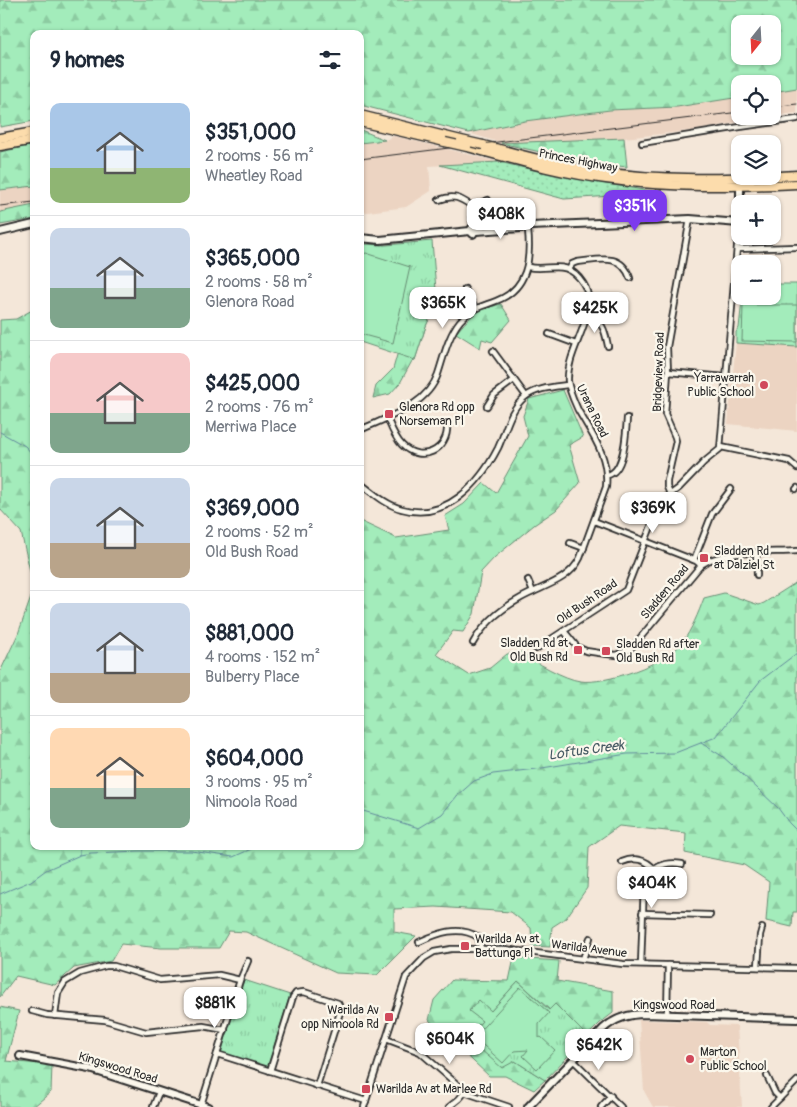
<!DOCTYPE html>
<html lang="en">
<head>
<meta charset="utf-8">
<style>
  body { margin:0; font-family:Pangolin,sans-serif; background:#f6f6f7; color:#1f2937; height:100vh; display:flex; flex-direction:column; font-size:19px; white-space:nowrap }
  * { box-sizing:border-box; margin:0 }
  p { font-size:16px; color:#747a83 }
  .icon { flex:none; width:28px; height:28px; fill:none; stroke:currentColor; stroke-width:2; stroke-linecap:round; stroke-linejoin:round }
  .map { position:relative; flex:1; overflow:hidden }
  .details { position:absolute; left:30px; top:30px; width:334px; height:820px; display:flex; flex-direction:column; background:#fff; border-radius:10px; box-shadow:0 1px 4px #0004 }
  .details>* { flex:none }
  .needle { width:32px; rotate:198deg }
  .tools { position:absolute; left:731px; top:15px; display:grid; gap:10px }
  .tools a { display:grid; place-items:center; width:50px; height:50px; border-radius:10px; background:#fff; box-shadow:0 1px 4px #0004; font-size:25px }
  .price { position:absolute; translate:-50% -42px; padding:0 11px; border-radius:10px; background:#fff; color:#222; font-size:16px; line-height:32px; filter:drop-shadow(0 1px 2px #0008) }
  .price::after { content:''; position:absolute; left:50%; top:30px; width:15px; height:11px; margin-left:-8px; background:inherit; clip-path:polygon(0 0,100% 0,50% 100%) }
  .price.active { background:#7c3aed; color:#fff }
  ul { padding:0; list-style:none }
  li { display:flex; align-items:center; gap:15px; height:125px; padding:0 20px }
  li+li { border-top:1px solid #e0e1e3 }
  li span { display:grid; place-items:center; flex:none; width:140px; height:100px; border-radius:10px; color:#555 }
  li>.icon { margin-inline-start:auto }
  span .icon { width:60px; height:60px; fill:#fffc; stroke-width:1 }
  li b { font-size:21px }
  h2 { display:flex; justify-content:space-between; align-items:center; height:60px; padding:0 20px; font-size:21px }
  .map>svg:first-child { display:block }
  .built { fill:#ecd4c2 }
  .grass { fill:url(#grass-dots); stroke:#678c73 }
  .forest { fill:url(#forest-firs); stroke:#678c73; fill-rule:evenodd }
  .park { fill:url(#park-tufts); stroke:#678c73 }
  .pitch { fill:#a3ecbb; stroke:#678c73 }
  .lines { fill:none; stroke-linecap:round; stroke-linejoin:round }
  .stream { stroke:#61889b; stroke-width:1 }
  .street-casing { stroke:#2b2b2b; stroke-width:8 }
  .secondary-casing { stroke:#2b2b2b; stroke-width:10 }
  .highway-casing { stroke:#2b2b2b; stroke-width:11 }
  .street { stroke:#fbf7ec; stroke-width:4.5 }
  .secondary { stroke:#fbf7ec; stroke-width:6 }
  .highway { stroke:#fcdcac; stroke-width:8 }
  .rail { stroke:#2b2b2b; stroke-width:1 }
  .highway-bridge-casing { stroke:#2b2b2b; stroke-width:11; stroke-linecap:butt }
  .highway-bridge { stroke:#fcdcac; stroke-width:8 }
  .poi-dot { fill:#d1495b; stroke:#fbf7ec; stroke-width:2 }
  .labels { text-anchor:middle; dominant-baseline:central; stroke-width:4.5; stroke-linejoin:round; paint-order:stroke }
  .street-label { font-size:12px; fill:#2b2b2b; stroke:#fbf7ec }
  .poi-label { font-size:12px; fill:#2b2b2b; stroke:#fbf7ec; text-anchor:start }
  .water-label { font-size:14px; font-style:italic; fill:#465a63; stroke:#fbf7ec }
</style>
</head>
<body>
<div class="map">
<svg width="797" height="1107" viewBox="0 0 797 1107">
  <defs>
    <pattern id="grass-dots" width="8" height="8" patternUnits="userSpaceOnUse" patternTransform="scale(1.25)"><rect width="8" height="8" fill="#a3ecbb"/><path d="M2 2h.1M6 6h.1" fill="none" stroke="#8ccba1" stroke-width="1.8" stroke-linecap="round"/></pattern>
    <pattern id="forest-firs" width="22" height="20" patternUnits="userSpaceOnUse" patternTransform="scale(1.25)"><rect width="22" height="20" fill="#a3ecbb"/><path d="M5 1l3.5 6h-7zM16 11l3.5 6h-7z" fill="#8ccba1"/></pattern>
    <pattern id="park-tufts" width="24" height="20" patternUnits="userSpaceOnUse" patternTransform="scale(1.25)"><rect width="24" height="20" fill="#a3ecbb"/><path d="M3 7l-1-3M5 7V3M7 7l1-3M15 17l-1-3M17 17v-4M19 17l1-3" fill="none" stroke="#8ccba1"/></pattern>
  </defs>
  <rect width="100%" height="100%" fill="#f4e7d9"/>
  <filter id="ink" filterUnits="userSpaceOnUse"><feTurbulence type="fractalNoise" baseFrequency=".02" numOctaves="2"/><feDisplacementMap in="SourceGraphic" scale="10" xChannelSelector="R" yChannelSelector="G"/><feConvolveMatrix kernelMatrix="1 2 1 2 8 2 1 2 1" color-interpolation-filters="sRGB"/></filter>
  <g filter="url(#ink)">
    <g class="built">
      <path d="M797,88V113L773,116V92Z"/>
      <path d="M740,97V116H769L698,130L624,138L501,143L469,133L525,121L610,110L677,107Z"/>
      <path d="M394,136L419,142L499,162L429,166L431,191L406,207L360,213V143L385,140Z"/>
      <path d="M34,186V219L0,225V190Z"/>
      <path d="M772,255V264H741V259L745,256Z"/>
      <path d="M736,343L797,347V431L728,424Z"/>
      <path d="M639,1020L707,1022L710,1025L737,1026L742,1107H653L644,1091Z"/>
    </g>
    <path class="grass" d="M499,162L559,176L662,193L564,199L440,165Z"/>
    <g class="forest">
      <path d="M0,0H797V88L773,92L772,84H740V97L677,107L610,110L525,121L469,133L360,105V34H34V121L0,127ZM740,24H772V56H740Z"/>
      <path d="M360,130H361L385,140L360,143Z"/>
      <path d="M624,138L627,167L584,162L501,143Z"/>
      <path d="M34,145V186L0,190V152Z"/>
      <path d="M34,205V219L0,225V212Z"/>
      <path d="M437,302L426,326L415,360L412,361L400,383L390,394L373,398L376,386L393,369L399,348Z"/>
      <path d="M501,304L511,320L492,342L482,339L480,348L456,333C473,313 476,311 501,304Z"/>
      <path d="M34,309V588L21,532L0,509V320L16,319Z"/>
      <path d="M563,390L583,437L569,445L580,483L556,510L534,525L495,557L481,572L474,614L463,632L453,631L436,654L469,675L490,668L507,654L522,652C534,662 565,679 580,681C605,685 667,663 682,643C692,629 698,614 704,598L724,593L759,605L764,603L797,582V912H793L792,927L766,921L769,882L744,865L685,853L686,833L619,826L589,847L587,888L566,918L552,927L550,947L532,946L531,928L511,912L436,907L394,909V932L416,936L377,975L336,973L246,932L229,931L219,948H161L121,944L111,961L74,968L55,985L16,976L0,997V672L18,634L34,589V846H360V521L396,538L449,530L445,516L464,504L484,483L496,493L528,436L523,416L529,399Z"/>
      <path d="M514,958L559,961L557,981L613,991V1013L600,1023L587,1036L556,1005L550,1010L518,981L491,1011L469,1010L482,1021L467,1038L515,1061L545,1080L534,1090L505,1076H489L429,1020L434,1000L452,980L509,981Z"/>
      <path d="M0,1007L19,1011L6,1061L52,1065L51,1092L33,1107H0Z"/>
    </g>
    <g class="park">
      <path d="M432,241L437,302L426,326L415,360L360,342V244L386,245Z"/>
      <path d="M773,284H797V347L736,343V332L739,328L742,300L738,298V293H740V296H772Z"/>
      <path d="M244,980L290,995L267,1068L221,1053Z"/>
      <path d="M518,981L549,1010L555,1004L587,1036L545,1080L515,1061L502,1068L467,1038L482,1021L469,1011L479,1000L491,1011Z"/>
    </g>
    <g class="pitch">
      <path d="M366,253L410,267L393,343L360,334V259L361,255Z"/>
      <path d="M743,305H797V342L742,341Z"/>
      <path d="M520,987L549,1013L539,1024V1038L541,1037L555,1050L537,1069L523,1056L528,1050L514,1051L503,1063L474,1037Z"/>
    </g>
    <g class="lines">
      <g class="stream">
        <path d="M0,432L25,446L34,456"/>
        <path d="M701,743L722,756L740,772L778,808L789,823L797,831"/>
        <path d="M360,810L419,828L442,814L457,796L474,781L493,774L536,769L627,754L675,753L716,737L760,681L797,653"/>
        <path d="M80,846V855"/>
        <path d="M0,894L31,881L46,870L80,855L91,853L139,851H191L233,857L258,846"/>
      </g>
      <g class="street-casing">
        <g id="street">
          <path d="M642,143L740,127L797,119"/>
          <path d="M439,200C454,194 460,198 472,206L488,200"/>
          <path d="M472,206L473,227"/>
          <path d="M737,249L797,247"/>
          <path d="M569,270L572,264L577,262C599,260 621,252 630,278"/>
          <path d="M465,289L475,308"/>
          <path d="M587,316C603,320 605,331 608,346"/>
          <path d="M549,334L576,344"/>
          <path d="M493,351L526,396"/>
          <path d="M668,372L726,377"/>
          <path d="M487,406L494,395L514,380"/>
          <path d="M387,418C391,427 395,438 402,445C421,464 449,450 447,425"/>
          <path d="M360,430C388,417 427,406 438,374C444,356 448,336 460,321C471,308 481,307 496,301C528,289 531,259 528,230"/>
          <path d="M721,447L789,461L797,468"/>
          <path d="M607,475C625,473 626,432 627,418"/>
          <path d="M360,483C373,493 386,505 402,509C446,522 480,483 498,448C506,431 509,410 525,397C536,388 554,387 568,385"/>
          <path d="M796,489L797,488"/>
          <path d="M670,494L667,487V481L676,441L675,437L665,414L668,372L667,347L690,219"/>
          <path d="M594,521L696,561L701,565"/>
          <path d="M570,543L584,548"/>
          <path d="M756,554L757,575"/>
          <path d="M694,560L712,514L731,489"/>
          <path d="M528,580L533,592"/>
          <path d="M564,631L577,647L586,651L599,653L616,655L629,650L635,644L701,565C721,550 772,553 797,551"/>
          <path d="M473,643C484,623 501,609 521,598C542,586 569,581 580,558L606,487C609,456 593,436 578,410C574,401 569,391 568,381C566,348 602,312 583,283C566,257 549,272 528,267"/>
          <path d="M536,649L626,590L661,501L679,488L704,462L720,449L739,223"/>
          <path d="M622,862C634,857 646,859 654,869"/>
          <path d="M642,913L710,915"/>
          <path d="M419,942C438,933 459,925 478,937L481,948"/>
          <path d="M583,959L590,938"/>
          <path d="M641,964L644,883C651,867 665,861 682,864"/>
          <path d="M758,967L760,935L762,928"/>
          <path d="M32,1011L47,1015L105,1020L146,1032L203,1026L225,1030"/>
          <path d="M667,1015L668,965"/>
          <path d="M55,1016L58,993L65,982L80,973L106,966H114L160,980L219,975L240,980"/>
          <path d="M386,1039L420,1052L467,1093L509,1107"/>
          <path d="M217,1054L366,1101"/>
          <path d="M573,1060L621,1107"/>
          <path d="M270,1071L293,997L296,993L304,992L338,1003L341,1009L317,1086"/>
          <path d="M767,1076L775,1093L780,1098"/>
          <path d="M201,1105L240,980L248,961"/>
          <path d="M153,1107L159,1092"/>
          <path d="M364,1107L406,977L424,958L434,952L451,949H504L623,964L797,968"/>
          <path d="M449,1107L459,1099L465,1092"/>
          <path d="M601,1107L611,1096"/>
          <path d="M771,1107L797,1081"/>
        </g>
      </g>
      <g class="secondary-casing">
        <g id="secondary">
          <path d="M740,204V186"/>
          <path d="M476,231L521,228L528,223L531,226L690,219L739,223L740,206"/>
          <path d="M0,232L34,224"/>
          <path d="M360,238L380,240L470,231L473,234L476,229L472,228L470,231"/>
          <path d="M20,1056L90,1069L208,1107"/>
          <path d="M528,1107L603,1029C615,1018 629,1014 645,1014L797,1019"/>
        </g>
      </g>
      <g class="highway-casing">
        <g id="highway">
          <path d="M360,115L461,140"/>
          <path d="M360,122L445,142"/>
          <path d="M0,138L34,132"/>
          <path d="M483,145C520,154 557,165 595,171C661,181 730,179 797,175"/>
          <path d="M0,146L34,140"/>
          <path d="M467,147C513,159 559,173 606,179C669,188 733,187 797,184"/>
        </g>
      </g>
      <use href="#street" class="street"/>
      <use href="#secondary" class="secondary"/>
      <use href="#highway" class="highway"/>
      <g class="rail">
        <path d="M772,107L797,104"/>
        <path d="M360,159L740,112"/>
        <path d="M0,206L34,202"/>
      </g>
      <g class="highway-bridge-casing">
        <g id="highway-bridge">
          <path d="M461,140L483,145"/>
          <path d="M445,142L467,147"/>
        </g>
      </g>
      <use href="#highway-bridge" class="highway-bridge"/>
    </g>
  </g>
  <g class="poi-dot">
    <circle cx="764" cy="385" r="5"/>
    <rect x="384" y="409" width="10" height="10" rx="2.5"/>
    <rect x="699" y="553" width="10" height="10" rx="2.5"/>
    <rect x="573" y="645" width="10" height="10" rx="2.5"/>
    <rect x="601" y="646" width="10" height="10" rx="2.5"/>
    <rect x="460" y="941" width="10" height="10" rx="2.5"/>
    <rect x="384" y="1012" width="10" height="10" rx="2.5"/>
    <circle cx="690" cy="1059" r="5"/>
    <rect x="361" y="1084" width="10" height="10" rx="2.5"/>
  </g>
  <g class="labels">
    <g class="street-label">
      <text transform="translate(578 161) rotate(11)">Princes Highway</text>
      <text transform="translate(659 372) rotate(-88)">Bridgeview Road</text>
      <text transform="translate(592 411) rotate(64)">Urana Road</text>
      <text transform="translate(665 592) rotate(-50)">Sladden Road</text>
      <text transform="translate(587 602) rotate(-34)">Old Bush Road</text>
      <text transform="translate(589 949) rotate(7)">Warilda Avenue</text>
      <text x="674" y="1005">Kingswood Road</text>
      <text transform="translate(118 1068) rotate(17)">Kingswood Road</text>
    </g>
    <g class="poi-label">
      <text x="754" y="378" text-anchor="end">Yarrawarrah<tspan x="754" dy="14">Public School</tspan></text>
      <text x="399" y="407">Glenora Rd opp<tspan x="399" dy="14">Norseman Pl</tspan></text>
      <text x="714" y="551">Sladden Rd<tspan x="714" dy="14">at Dalziel St</tspan></text>
      <text x="568" y="643" text-anchor="end">Sladden Rd at<tspan x="568" dy="14">Old Bush Rd</tspan></text>
      <text x="616" y="644">Sladden Rd after<tspan x="616" dy="14">Old Bush Rd</tspan></text>
      <text x="475" y="939">Warilda Av at<tspan x="475" dy="14">Battunga Pl</tspan></text>
      <text x="379" y="1010" text-anchor="end">Warilda Av<tspan x="379" dy="14">opp Nimoola Rd</tspan></text>
      <text x="700" y="1052">Marton<tspan x="700" dy="14">Public School</tspan></text>
      <text x="376" y="1089">Warilda Av at Marlee Rd</text>
    </g>
    <g class="water-label">
      <text transform="translate(586 750) rotate(-8)">Loftus Creek</text>
    </g>
  </g>
</svg>
<div class="tools">
<a><svg class="needle" viewBox="-14 -14 28 28"><path d="M0-13l5 13h-10z" fill="#e53935"/><path d="M0 13l5-13h-10z" fill="#747a83"/></svg></a>
<a><svg class="icon" aria-label="locate" viewBox="0 0 24 24"><circle cx="12" cy="12" r="6"/><path d="M12 2v4M12 18v4M2 12h4M18 12h4"/></svg></a>
<a><svg class="icon" aria-label="layers" viewBox="0 0 24 24"><path d="M12 4l9 5-9 5-9-5zM3 14l9 5 9-5"/></svg></a>
<a>+</a>
<a>−</a>
</div>
<b class="price active" style="left:635px;top:232px">$351K</b>
<b class="price" style="left:501px;top:240px">$408K</b>
<b class="price" style="left:443px;top:329px">$365K</b>
<b class="price" style="left:595px;top:334px">$425K</b>
<b class="price" style="left:653px;top:534px">$369K</b>
<b class="price" style="left:652px;top:909px">$404K</b>
<b class="price" style="left:215px;top:1029px">$881K</b>
<b class="price" style="left:450px;top:1065px">$604K</b>
<b class="price" style="left:599px;top:1071px">$642K</b>
<section class="details">
<h2>9 homes<svg class="icon" aria-label="filters" viewBox="0 0 24 24"><path d="M4 7h16M4 17h16"/><circle cx="9" cy="7" r="2"/><circle cx="15" cy="17" r="2"/></svg></h2>
<ul>
<li><span style="background:linear-gradient(#a9c7e8 65%,#8fb573 0)"><svg class="icon" aria-label="home" viewBox="0 0 24 24"><path d="M3 11l9-7 9 7M6 9v11h12V9"/></svg></span><div><b>$351,000</b><p>2 rooms · 56 m²</p><p>Wheatley Road</p></div></li>
<li><span style="background:linear-gradient(#c9d6e8 60%,#7fa58c 0)"><svg class="icon" aria-label="home" viewBox="0 0 24 24"><path d="M3 11l9-7 9 7M6 9v11h12V9"/></svg></span><div><b>$365,000</b><p>2 rooms · 58 m²</p><p>Glenora Road</p></div></li>
<li><span style="background:linear-gradient(#f6c9c9 60%,#7fa58c 0)"><svg class="icon" aria-label="home" viewBox="0 0 24 24"><path d="M3 11l9-7 9 7M6 9v11h12V9"/></svg></span><div><b>$425,000</b><p>2 rooms · 76 m²</p><p>Merriwa Place</p></div></li>
<li><span style="background:linear-gradient(#c9d6e8 65%,#b9a48a 0)"><svg class="icon" aria-label="home" viewBox="0 0 24 24"><path d="M3 11l9-7 9 7M6 9v11h12V9"/></svg></span><div><b>$369,000</b><p>2 rooms · 52 m²</p><p>Old Bush Road</p></div></li>
<li><span style="background:linear-gradient(#c9d6e8 70%,#b9a48a 0)"><svg class="icon" aria-label="home" viewBox="0 0 24 24"><path d="M3 11l9-7 9 7M6 9v11h12V9"/></svg></span><div><b>$881,000</b><p>4 rooms · 152 m²</p><p>Bulberry Place</p></div></li>
<li><span style="background:linear-gradient(#ffd9b3 60%,#7fa58c 0)"><svg class="icon" aria-label="home" viewBox="0 0 24 24"><path d="M3 11l9-7 9 7M6 9v11h12V9"/></svg></span><div><b>$604,000</b><p>3 rooms · 95 m²</p><p>Nimoola Road</p></div></li>
</ul>
</section>
</div>
</body>
</html>
